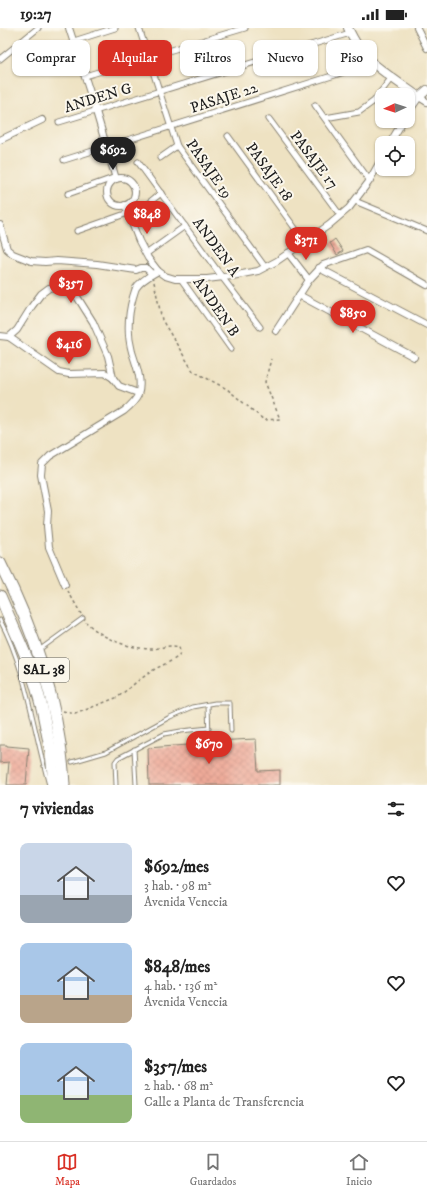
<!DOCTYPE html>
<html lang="es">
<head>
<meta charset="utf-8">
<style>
  body { margin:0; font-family:"IM FELL DW Pica",serif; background:#f6f6f6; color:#222; height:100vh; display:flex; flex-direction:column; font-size:15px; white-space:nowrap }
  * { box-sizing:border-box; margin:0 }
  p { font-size:13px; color:#767676 }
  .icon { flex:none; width:22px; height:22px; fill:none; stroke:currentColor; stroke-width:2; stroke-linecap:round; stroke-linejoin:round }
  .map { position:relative; height:757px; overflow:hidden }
  .side { display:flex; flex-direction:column; background:#fff; flex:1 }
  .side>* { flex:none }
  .guide { position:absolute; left:12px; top:12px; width:403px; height:36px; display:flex; gap:8px }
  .needle { width:26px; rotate:267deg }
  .controls { position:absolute; left:375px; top:60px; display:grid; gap:8px }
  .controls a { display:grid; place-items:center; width:40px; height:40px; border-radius:8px; background:#fff; box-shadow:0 1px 3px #0004; font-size:20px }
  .price { position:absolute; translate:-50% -34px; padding:0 9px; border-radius:14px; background:#d93025; color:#fff; font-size:13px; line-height:26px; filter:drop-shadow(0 1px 2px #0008) }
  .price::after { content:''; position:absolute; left:50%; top:24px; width:12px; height:9px; margin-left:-6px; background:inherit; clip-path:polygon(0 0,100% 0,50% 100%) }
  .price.active { background:#222; color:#fff }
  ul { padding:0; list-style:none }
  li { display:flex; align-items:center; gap:12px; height:100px; padding:0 20px }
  li span { display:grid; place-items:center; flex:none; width:112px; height:80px; border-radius:8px; color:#555 }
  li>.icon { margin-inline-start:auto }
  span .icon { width:48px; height:48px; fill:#fffc; stroke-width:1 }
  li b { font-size:17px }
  h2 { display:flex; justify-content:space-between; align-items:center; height:48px; padding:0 20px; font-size:17px }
  .chip { padding:0 14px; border-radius:8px; background:#fff; box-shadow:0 1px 3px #0004; font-size:14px; line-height:36px }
  .chip.active { background:#d93025; color:#fff }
  .status { display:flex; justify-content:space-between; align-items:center; height:28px; padding:0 20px; background:#fff; direction:ltr }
  .status svg { height:11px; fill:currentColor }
  .dock { display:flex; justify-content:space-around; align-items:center; height:56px; border-top:1px solid #e0e0e0; background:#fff; font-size:11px; color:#767676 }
  .dock a { display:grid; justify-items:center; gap:2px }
  .dock .active { color:#d93025 }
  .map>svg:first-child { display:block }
  .building { fill:url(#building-cross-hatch) }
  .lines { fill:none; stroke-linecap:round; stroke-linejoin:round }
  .service-casing { stroke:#857f6f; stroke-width:5 }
  .pedestrian-casing { stroke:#857f6f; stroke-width:7 }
  .minor-casing { stroke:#857f6f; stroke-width:8 }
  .tertiary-casing { stroke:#857f6f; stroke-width:10 }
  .trunk-casing { stroke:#857f6f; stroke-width:13 }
  .path { stroke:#857f6f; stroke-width:1.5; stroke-dasharray:3 3; stroke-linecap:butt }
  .service { stroke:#fff; stroke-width:3 }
  .pedestrian { stroke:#fff; stroke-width:5 }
  .minor { stroke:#fff; stroke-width:6 }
  .tertiary { stroke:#fff; stroke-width:8 }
  .trunk { stroke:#fff; stroke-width:11 }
  .labels { text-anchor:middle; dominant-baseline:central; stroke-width:4; stroke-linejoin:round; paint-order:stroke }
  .shield { fill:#fbf7ec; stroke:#5f5e5a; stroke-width:1 }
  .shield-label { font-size:14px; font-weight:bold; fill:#1c1c1c }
  .street-label { font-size:15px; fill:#1c1c1c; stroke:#fbf7ec }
</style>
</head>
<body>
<div class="status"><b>19:27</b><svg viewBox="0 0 49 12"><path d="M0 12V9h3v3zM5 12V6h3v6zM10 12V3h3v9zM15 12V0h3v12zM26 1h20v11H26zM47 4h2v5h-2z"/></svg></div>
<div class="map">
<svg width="427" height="757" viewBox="0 0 427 757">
  <defs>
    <pattern id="building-cross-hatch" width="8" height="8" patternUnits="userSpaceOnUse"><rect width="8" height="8" fill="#ea9"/><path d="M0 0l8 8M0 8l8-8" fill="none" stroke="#cc9283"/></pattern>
  </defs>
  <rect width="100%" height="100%" fill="#fbf7ec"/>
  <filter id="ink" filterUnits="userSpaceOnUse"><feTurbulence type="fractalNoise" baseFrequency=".025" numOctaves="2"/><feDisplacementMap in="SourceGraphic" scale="8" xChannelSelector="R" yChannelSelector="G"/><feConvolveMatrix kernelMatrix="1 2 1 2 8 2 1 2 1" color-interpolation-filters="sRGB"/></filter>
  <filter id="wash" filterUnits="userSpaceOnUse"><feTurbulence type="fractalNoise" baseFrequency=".012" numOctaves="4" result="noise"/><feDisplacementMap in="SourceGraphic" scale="16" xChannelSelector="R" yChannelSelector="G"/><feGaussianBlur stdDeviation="0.9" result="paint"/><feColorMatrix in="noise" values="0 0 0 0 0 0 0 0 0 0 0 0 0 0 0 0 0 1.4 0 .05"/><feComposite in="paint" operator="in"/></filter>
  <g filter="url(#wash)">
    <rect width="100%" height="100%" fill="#eee2c2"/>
    <g id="blocks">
      <g class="building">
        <path d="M335,211L343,223L337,227L330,215Z"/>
        <path d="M256,711L258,743L280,742V757H149L148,720L213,715V713Z"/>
        <path d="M0,717H7V718L29,720L26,757H7L9,734L0,735Z"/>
      </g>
    </g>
  </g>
  <g filter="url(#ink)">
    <use href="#blocks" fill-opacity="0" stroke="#857f6f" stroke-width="1"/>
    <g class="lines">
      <g class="service-casing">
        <g id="service">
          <path d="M0,592C27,643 33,701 49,757"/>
          <path d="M39,622L83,590"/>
          <path d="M208,677L209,709"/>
          <path d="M134,721L136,757"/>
          <path d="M72,734L106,724L170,689L193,679L215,675H230L231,703"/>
          <path d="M116,757L115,734L118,730L164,706L181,703L209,700"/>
        </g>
      </g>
      <g class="pedestrian-casing">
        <g id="pedestrian">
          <path d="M139,0L177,118L265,239"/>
          <path d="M74,13L115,0"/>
          <path d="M0,31L38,0"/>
          <path d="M85,48L245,0"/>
          <path d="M315,77L370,153"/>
          <path d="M325,90L359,84L374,73L392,49"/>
          <path d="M269,91L340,187"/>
          <path d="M59,94L350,5"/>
          <path d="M228,108L305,214"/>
          <path d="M160,130L177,118"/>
          <path d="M64,132L335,47L355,40L366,28"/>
          <path d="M138,134L222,249L260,299"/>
          <path d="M68,166L116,149"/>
          <path d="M355,173L427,203"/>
          <path d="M130,190L161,165"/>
          <path d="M77,203L128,185"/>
          <path d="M146,226L185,198"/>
          <path d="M181,251L231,321"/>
        </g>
      </g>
      <g class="minor-casing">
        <g id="minor">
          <path d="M69,0L95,80L116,151"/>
          <path d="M417,0L427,20"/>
          <path d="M408,85L419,69L427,74"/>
          <path d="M0,112L42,92"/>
          <path d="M390,115L403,93"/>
          <circle cx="121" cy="164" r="14"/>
          <path d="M125,177L139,213L148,230L158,243L165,248L175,251H207L232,248L258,243L277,233L329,197L349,180L368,155L382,130"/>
          <path d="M0,197L7,221L13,226L31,233L45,234L57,233L97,236L136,242L141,240H146L152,246"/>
          <path d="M288,225L309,252"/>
          <path d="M319,240L427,297"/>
          <path d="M299,267L414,329"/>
          <path d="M276,303L309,252L323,237L366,222L427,257"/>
          <path d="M0,308L9,309L59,344L69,346L105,345L113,350L119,358L138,365"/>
          <path d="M9,309L17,302L32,278L41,266L49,260L55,259L68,262L76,267L93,294L108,328L113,350"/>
          <path d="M65,557L49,519L47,498L48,483L41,447L42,436L50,428L124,383C130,378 135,374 138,367C143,353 136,337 132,324C127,306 128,287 133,269C134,266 135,262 136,260C140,253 151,247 158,243"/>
        </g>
      </g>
      <g class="tertiary-casing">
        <path id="tertiary" d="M348,0C353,10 359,21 366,29C382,44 401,56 419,69L427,62"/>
      </g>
      <g class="trunk-casing">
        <g id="trunk">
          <path d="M0,535C35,604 60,679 64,757"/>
          <path d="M0,568L28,633L36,658L42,680L51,724L54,757"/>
        </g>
      </g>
      <g class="path">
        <path d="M154,254L162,292L193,343L227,361L264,392L280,391L265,354L271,331"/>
        <path d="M68,563L81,586"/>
        <path d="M63,683L75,686L118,669L139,652L155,641L173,632L179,628L180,624L179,619C168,616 161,621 151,621C127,620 103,611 86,594"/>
      </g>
      <use href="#service" class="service"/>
      <use href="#pedestrian" class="pedestrian"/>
      <use href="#minor" class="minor"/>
      <use href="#tertiary" class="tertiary"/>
      <use href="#trunk" class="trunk"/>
    </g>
  </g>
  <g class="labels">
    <rect class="shield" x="19" y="630" width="50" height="24" rx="3"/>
    <g class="shield-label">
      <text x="44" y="642">SAL 38</text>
    </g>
    <g class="street-label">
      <text transform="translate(98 70) rotate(-17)">ANDEN G</text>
      <text transform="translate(224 70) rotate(-18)">PASAJE 22</text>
      <text transform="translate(314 132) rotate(53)">PASAJE 17</text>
      <text transform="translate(209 141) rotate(55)">PASAJE 19</text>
      <text transform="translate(269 144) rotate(54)">PASAJE 18</text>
      <text transform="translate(216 219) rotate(54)">ANDEN A</text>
      <text transform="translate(216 279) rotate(55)">ANDEN B</text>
    </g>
  </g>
</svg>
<div class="controls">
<a><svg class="needle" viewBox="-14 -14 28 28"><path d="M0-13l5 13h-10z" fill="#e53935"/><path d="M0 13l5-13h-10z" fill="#767676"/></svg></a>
<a><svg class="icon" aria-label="locate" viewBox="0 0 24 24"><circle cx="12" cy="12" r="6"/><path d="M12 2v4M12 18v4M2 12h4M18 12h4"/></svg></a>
</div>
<b class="price active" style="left:113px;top:143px">$692</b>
<b class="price" style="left:147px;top:207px">$848</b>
<b class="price" style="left:306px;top:233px">$371</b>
<b class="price" style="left:71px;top:276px">$357</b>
<b class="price" style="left:353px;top:306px">$850</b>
<b class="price" style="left:69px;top:337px">$416</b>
<b class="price" style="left:209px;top:737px">$670</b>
<div class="guide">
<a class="chip">Comprar</a>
<a class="chip active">Alquilar</a>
<a class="chip">Filtros</a>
<a class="chip">Nuevo</a>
<a class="chip">Piso</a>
</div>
</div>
<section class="side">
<h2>7 viviendas<svg class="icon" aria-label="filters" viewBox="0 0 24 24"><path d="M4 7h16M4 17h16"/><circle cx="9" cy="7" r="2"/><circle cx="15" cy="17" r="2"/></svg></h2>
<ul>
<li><span style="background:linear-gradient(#c9d6e8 65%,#9aa5b1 0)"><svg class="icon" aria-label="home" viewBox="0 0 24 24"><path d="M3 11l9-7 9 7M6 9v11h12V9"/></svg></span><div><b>$692/mes</b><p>3 hab. · 98 m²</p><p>Avenida Venecia</p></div><svg class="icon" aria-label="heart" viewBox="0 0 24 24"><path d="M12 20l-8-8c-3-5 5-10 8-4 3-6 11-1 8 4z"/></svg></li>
<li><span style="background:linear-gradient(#a9c7e8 65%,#b9a48a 0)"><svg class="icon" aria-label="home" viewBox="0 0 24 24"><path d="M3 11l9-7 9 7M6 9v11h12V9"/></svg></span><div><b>$848/mes</b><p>4 hab. · 136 m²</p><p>Avenida Venecia</p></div><svg class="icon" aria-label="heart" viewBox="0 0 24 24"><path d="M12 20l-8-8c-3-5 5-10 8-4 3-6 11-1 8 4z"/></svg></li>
<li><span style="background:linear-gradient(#a9c7e8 65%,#8fb573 0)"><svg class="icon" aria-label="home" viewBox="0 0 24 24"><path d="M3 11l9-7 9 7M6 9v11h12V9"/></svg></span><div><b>$357/mes</b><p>2 hab. · 68 m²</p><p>Calle a Planta de Transferencia</p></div><svg class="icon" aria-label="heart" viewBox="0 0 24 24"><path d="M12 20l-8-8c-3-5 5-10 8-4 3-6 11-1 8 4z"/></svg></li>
</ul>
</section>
<nav class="dock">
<a class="active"><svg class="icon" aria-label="map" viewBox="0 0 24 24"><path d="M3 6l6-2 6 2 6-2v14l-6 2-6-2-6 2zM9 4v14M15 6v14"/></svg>Mapa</a>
<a><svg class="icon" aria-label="saved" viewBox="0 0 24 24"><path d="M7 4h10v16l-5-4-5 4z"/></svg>Guardados</a>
<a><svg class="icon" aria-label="home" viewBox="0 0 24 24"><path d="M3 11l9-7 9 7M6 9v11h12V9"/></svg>Inicio</a>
</nav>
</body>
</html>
